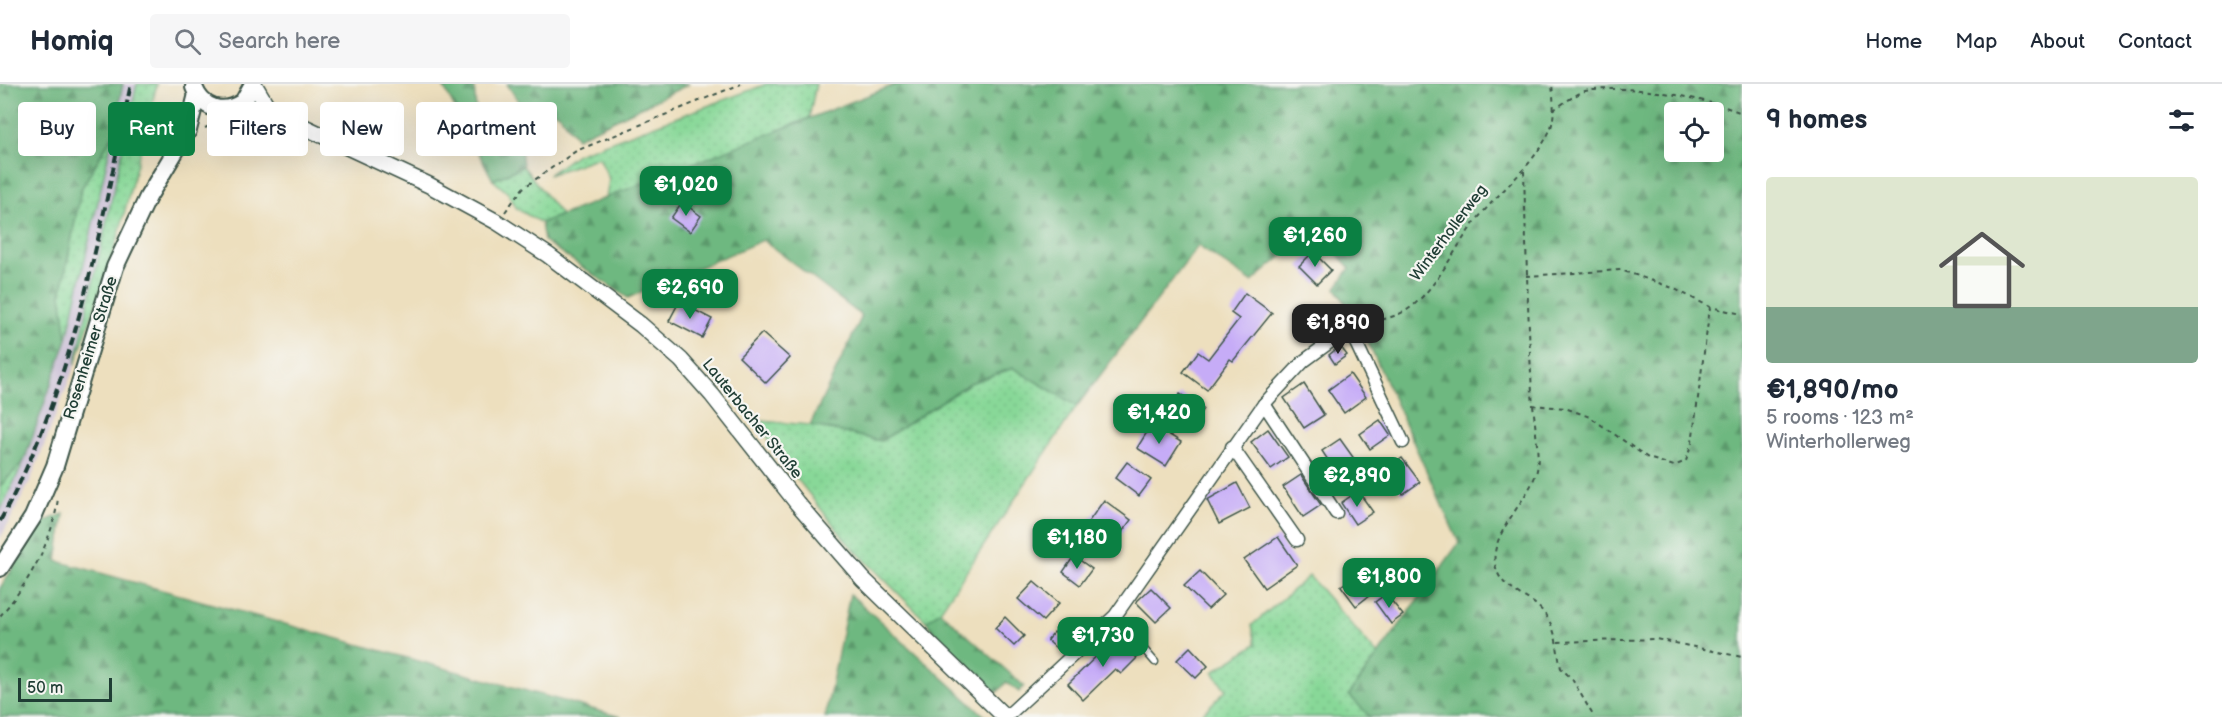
<!DOCTYPE html>
<html lang="en">
<head>
<meta charset="utf-8">
<style>
  body { margin:0; font-family:"Balsamiq Sans",sans-serif; background:#f6f6f7; color:#1f2937; height:100vh; display:flex; flex-direction:column; font-size:22px; white-space:nowrap }
  * { box-sizing:border-box; margin:0 }
  p { font-size:20px; color:#747a83 }
  .icon { flex:none; width:33px; height:33px; fill:none; stroke:currentColor; stroke-width:2; stroke-linecap:round; stroke-linejoin:round }
  .map { position:relative; flex:1; overflow:hidden }
  .details { display:flex; flex-direction:column; background:#fff; width:480px }
  .details>* { flex:none }
  .top-card { position:absolute; left:18px; top:18px; width:570px; height:54px; display:flex; gap:12px }
  .fabs { position:absolute; left:1664px; top:18px; display:grid; gap:12px }
  .fabs a { display:grid; place-items:center; width:60px; height:60px; border-radius:6px; background:#fff; box-shadow:0 6px 24px #0002; font-size:30px }
  .scale { position:absolute; left:18px; bottom:15px; width:94px; box-sizing:border-box; padding-left:6px; border:3px solid #1f3d34; border-top:0; font-size:16px; line-height:21px; white-space:nowrap; color:#1f3d34; -webkit-text-stroke:4px #f6f6f2; paint-order:stroke }
  .price { position:absolute; translate:-50% -51px; padding:0 14px; border-radius:12px; background:#0b8043; color:#fff; font-size:20px; line-height:39px; filter:drop-shadow(0 2px 3px #0008) }
  .price::after { content:''; position:absolute; left:50%; top:36px; width:18px; height:14px; margin-left:-9px; background:inherit; clip-path:polygon(0 0,100% 0,50% 100%) }
  .price.selected { background:#222; color:#fff }
  ul { padding:0; list-style:none }
  li { display:grid; align-content:center; gap:12px; height:318px; padding:0 24px }
  li+li { border-top:2px solid #e0e1e3 }
  li span { display:grid; place-items:center; height:186px; border-radius:6px; color:#555 }
  li>.icon { margin-inline-start:auto }
  span .icon { width:108px; height:108px; fill:#fffc; stroke-width:1 }
  li b { font-size:26px }
  h2 { display:flex; justify-content:space-between; align-items:center; height:72px; padding:0 24px; font-size:26px }
  .chip { padding:0 21px; border-radius:6px; background:#fff; box-shadow:0 6px 24px #0002; font-size:21px; line-height:54px }
  .chip.selected { background:#0b8043; color:#fff }
  header { display:flex; align-items:center; gap:36px; box-sizing:border-box; height:84px; padding:0 30px; background:#fff; border-bottom:2px solid #e0e1e3 }
  header strong { font-size:28px }
  nav { display:flex; gap:33px; margin-inline-start:auto; font-size:21px }
  .search { width:420px; height:54px; background:#f6f6f7; display:flex; align-items:center; gap:15px; box-sizing:border-box; padding:0 21px; border-radius:6px; color:#747a83; font-size:22px }
  main { display:flex; flex:1; min-height:0 }
  .map>svg:first-child { display:block }
  .railway { fill:#cbbfd5 }
  .grass { fill:url(#grass-dots); stroke:#548a66; stroke-width:1.5 }
  .forest { fill:url(#forest-firs); stroke:#467a5a; stroke-width:1.5; fill-rule:evenodd }
  .building { fill:#c6acf7 }
  .lines { fill:none; stroke-linecap:round; stroke-linejoin:round }
  .service-casing { stroke:#3e5549; stroke-width:9 }
  .minor-casing { stroke:#3e5549; stroke-width:15 }
  .tertiary-casing { stroke:#3e5549; stroke-width:18 }
  .secondary-casing { stroke:#3e5549; stroke-width:20 }
  .path { stroke:#3e5549; stroke-width:2; stroke-dasharray:4.5 4.5; stroke-linecap:butt }
  .service { stroke:#fff; stroke-width:6 }
  .minor { stroke:#fff; stroke-width:12 }
  .tertiary { stroke:#fff; stroke-width:15 }
  .secondary { stroke:#fff; stroke-width:16 }
  .rail { stroke:#1f3d34; stroke-width:4; stroke-dasharray:9 4.5; stroke-linecap:butt }
  .labels { text-anchor:middle; dominant-baseline:central; stroke-width:4.5; stroke-linejoin:round; paint-order:stroke }
  .street-label { font-size:16px; fill:#1f3d34; stroke:#f6f6f2 }
</style>
</head>
<body>
<header>
<strong>Homiq</strong>
<div class="search"><svg class="icon" aria-label="search" viewBox="0 0 24 24"><circle cx="10" cy="10" r="6"/><path d="M15 15l6 6"/></svg>Search here</div>
<nav><a>Home</a><a>Map</a><a>About</a><a>Contact</a></nav>
</header>
<main>
<div class="map">
<svg width="1742" height="633" viewBox="0 0 1742 633">
  <defs>
    <pattern id="grass-dots" width="8" height="8" patternUnits="userSpaceOnUse" patternTransform="scale(1.5)"><rect width="8" height="8" fill="#88d898"/><path d="M2 2h.1M6 6h.1" fill="none" stroke="#75ba84" stroke-width="1.8" stroke-linecap="round"/></pattern>
    <pattern id="forest-firs" width="22" height="20" patternUnits="userSpaceOnUse" patternTransform="scale(1.5)"><rect width="22" height="20" fill="#6eb880"/><path d="M5 1l3.5 6h-7zM16 11l3.5 6h-7z" fill="#5a976a"/></pattern>
  </defs>
  <rect width="100%" height="100%" fill="#f6f6f2"/>
  <filter id="ink" filterUnits="userSpaceOnUse"><feTurbulence type="fractalNoise" baseFrequency=".0167" numOctaves="2"/><feDisplacementMap in="SourceGraphic" scale="12" xChannelSelector="R" yChannelSelector="G"/><feConvolveMatrix kernelMatrix="1 2 1 2 8 2 1 2 1" color-interpolation-filters="sRGB"/></filter>
  <filter id="wash" filterUnits="userSpaceOnUse"><feTurbulence type="fractalNoise" baseFrequency=".008" numOctaves="4" result="noise"/><feDisplacementMap in="SourceGraphic" scale="24" xChannelSelector="R" yChannelSelector="G"/><feGaussianBlur stdDeviation="1.35" result="paint"/><feColorMatrix in="noise" values="0 0 0 0 0 0 0 0 0 0 0 0 0 0 0 0 0 1.4 0 .05"/><feComposite in="paint" operator="in"/></filter>
  <g filter="url(#wash)">
    <rect width="100%" height="100%" fill="#eddfbe"/>
    <path class="railway" d="M123,0H137L75,281L30,398L0,455V427L24,377L67,255Z"/>
    <g class="grass">
      <path d="M137,0H157L118,154L75,281Z"/>
      <path d="M767,0H816L809,34L606,114L609,95L599,73L548,91L577,70Z"/>
      <path d="M113,50L67,255L61,211L81,105Z"/>
      <path d="M523,82L561,131L541,139L517,125L508,109L493,96Z"/>
      <path d="M1014,284L1077,322L940,527L926,537L848,459L771,362L762,337L810,341L881,357L970,299Z"/>
      <path d="M24,377L0,427V402Z"/>
      <path d="M1309,492L1378,571L1349,611L1370,633H1199L1226,606L1213,588L1256,560L1252,541Z"/>
    </g>
    <g class="forest">
      <path d="M0,0H123L113,50L81,105L61,211L67,255L24,377L0,402Z"/>
      <path d="M442,0H474L476,28L521,64L523,82L493,96Z"/>
      <path d="M507,0H689L577,54L558,29L519,18Z"/>
      <path d="M897,0H1742V633H1370L1349,611L1459,459L1368,258L1336,204L1350,184L1314,145L1252,198L1198,162L1077,322L1013,284L970,299L881,357L810,341L862,232L763,156L628,214L544,157L541,139ZM1674,28H1713V68H1674Z"/>
      <path d="M64,430L57,477L621,633H0V504L42,438Z"/>
      <path d="M850,510L986,633H825Z"/>
      <path d="M940,527L1024,602L1019,608L1006,598L997,609L937,553L926,537Z"/>
    </g>
    <g id="blocks">
      <g class="building">
        <path d="M682,118L701,132L690,148L671,134Z"/>
        <path d="M1313,168L1331,186L1317,200L1299,182Z"/>
        <path d="M1245,209L1272,229L1233,277L1230,275L1207,306L1183,288L1198,268L1208,275L1239,235L1231,229Z"/>
        <path d="M679,218L712,235L702,254L669,237Z"/>
        <path d="M762,249L790,274L766,299L739,273Z"/>
        <path d="M1340,262L1347,271L1335,280L1329,271Z"/>
        <path d="M1350,290L1366,313L1344,329L1328,306Z"/>
        <path d="M1304,300L1324,331L1304,344L1284,314Z"/>
        <path d="M1180,310L1203,325L1191,342L1169,328Z"/>
        <path d="M1380,336L1390,351L1370,365L1360,350Z"/>
        <path d="M1152,340L1181,358L1166,382L1137,364Z"/>
        <path d="M1268,345L1288,373L1271,385L1251,358Z"/>
        <path d="M1340,355L1360,383L1341,396L1322,367Z"/>
        <path d="M1402,374L1420,398L1403,410L1385,386Z"/>
        <path d="M1127,378L1151,396L1139,412L1115,394Z"/>
        <path d="M1301,391L1321,421L1303,433L1283,403Z"/>
        <path d="M1237,399L1250,424L1219,440L1207,416Z"/>
        <path d="M1358,407L1373,428L1355,440L1341,419Z"/>
        <path d="M1104,416L1131,436L1110,464L1084,444Z"/>
        <path d="M1278,453L1297,481L1264,504L1244,476Z"/>
        <path d="M1074,472L1092,485L1080,501L1063,488Z"/>
        <path d="M1200,487L1223,511L1208,525L1184,502Z"/>
        <path d="M1355,492L1370,511L1356,522L1341,502Z"/>
        <path d="M1034,498L1059,519L1043,537L1018,515Z"/>
        <path d="M1151,504L1171,524L1156,538L1136,518Z"/>
        <path d="M1386,510L1403,531L1391,540L1375,518Z"/>
        <path d="M1005,533L1024,552L1014,562L995,544Z"/>
        <path d="M1054,548L1063,556L1056,564L1047,556Z"/>
        <path d="M1116,553L1137,574L1121,590L1115,585L1083,616L1068,600Z"/>
        <path d="M1190,563L1208,582L1196,594L1177,576Z"/>
      </g>
    </g>
  </g>
  <g filter="url(#ink)">
    <use href="#blocks" fill-opacity="0" stroke="#3e5549" stroke-width="1.5"/>
    <g class="lines">
      <g class="service-casing">
        <path id="service" d="M1115,532L1155,578"/>
      </g>
      <g class="minor-casing">
        <g id="minor">
          <path d="M1350,246L1403,358"/>
          <path d="M1264,320L1336,429"/>
          <path d="M1232,363L1297,456"/>
          <path d="M1006,633L1115,532L1264,320L1304,277L1334,255L1361,241"/>
        </g>
      </g>
      <g class="tertiary-casing">
        <g id="tertiary">
          <path d="M254,0L270,27"/>
          <path d="M237,23L270,27L429,101L497,138L548,171L641,241L681,276L712,311L797,419L863,495L1005,633"/>
        </g>
      </g>
      <g class="secondary-casing">
        <g id="secondary">
          <path d="M194,3C202,25 223,31 243,18L253,0"/>
          <path d="M0,484L33,433L55,382L115,183L148,113L188,46L197,10"/>
        </g>
      </g>
      <g class="path">
        <path d="M1553,26C1563,20 1574,11 1585,7C1632,0 1698,12 1742,29"/>
        <path d="M205,44L216,39"/>
        <path d="M1524,87C1526,161 1528,235 1532,309C1533,326 1540,373 1537,386C1530,416 1486,452 1496,484C1503,509 1531,511 1544,529C1558,547 1556,564 1561,584L1572,595L1594,633"/>
        <path d="M505,128L523,104L576,67L741,0"/>
        <path d="M1526,192L1621,186L1673,204L1710,223L1742,230"/>
        <path d="M1373,238C1389,234 1406,230 1418,217C1440,196 1452,170 1469,146C1494,110 1532,86 1550,46C1556,32 1553,14 1552,0"/>
        <path d="M1532,321L1565,324L1590,333L1648,374L1674,382L1686,377L1692,359L1710,223"/>
        <path d="M0,532C28,500 53,457 58,414"/>
        <path d="M1558,558L1656,555L1742,573"/>
      </g>
      <use href="#service" class="service"/>
      <use href="#minor" class="minor"/>
      <use href="#tertiary" class="tertiary"/>
      <use href="#secondary" class="secondary"/>
      <path class="rail" d="M0,437C74,303 99,148 131,0"/>
    </g>
  </g>
  <g class="labels">
    <g class="street-label">
      <text transform="translate(1449 149) rotate(-53)">Winterhollerweg</text>
      <text transform="translate(91 264) rotate(-73)">Rosenheimer Straße</text>
      <text transform="translate(752 335) rotate(51)">Lauterbacher Straße</text>
    </g>
  </g>
</svg>
<div class="fabs">
<a><svg class="icon" aria-label="locate" viewBox="0 0 24 24"><circle cx="12" cy="12" r="6"/><path d="M12 2v4M12 18v4M2 12h4M18 12h4"/></svg></a>
</div>
<div class="scale">50 m</div>
<b class="price" style="left:686px;top:133px">€1,020</b>
<b class="price" style="left:1315px;top:184px">€1,260</b>
<b class="price" style="left:690px;top:236px">€2,690</b>
<b class="price selected" style="left:1338px;top:271px">€1,890</b>
<b class="price" style="left:1159px;top:361px">€1,420</b>
<b class="price" style="left:1357px;top:424px">€2,890</b>
<b class="price" style="left:1077px;top:486px">€1,180</b>
<b class="price" style="left:1389px;top:525px">€1,800</b>
<b class="price" style="left:1103px;top:584px">€1,730</b>
<div class="top-card">
<a class="chip">Buy</a>
<a class="chip selected">Rent</a>
<a class="chip">Filters</a>
<a class="chip">New</a>
<a class="chip">Apartment</a>
</div>
</div>
<section class="details">
<h2>9 homes<svg class="icon" aria-label="filters" viewBox="0 0 24 24"><path d="M4 7h16M4 17h16"/><circle cx="9" cy="7" r="2"/><circle cx="15" cy="17" r="2"/></svg></h2>
<ul>
<li><span style="background:linear-gradient(#dfe7d0 70%,#7fa58c 0)"><svg class="icon" aria-label="home" viewBox="0 0 24 24"><path d="M3 11l9-7 9 7M6 9v11h12V9"/></svg></span><div><b>€1,890/mo</b><p>5 rooms · 123 m²</p><p>Winterhollerweg</p></div></li>
</ul>
</section>
</main>
</body>
</html>
